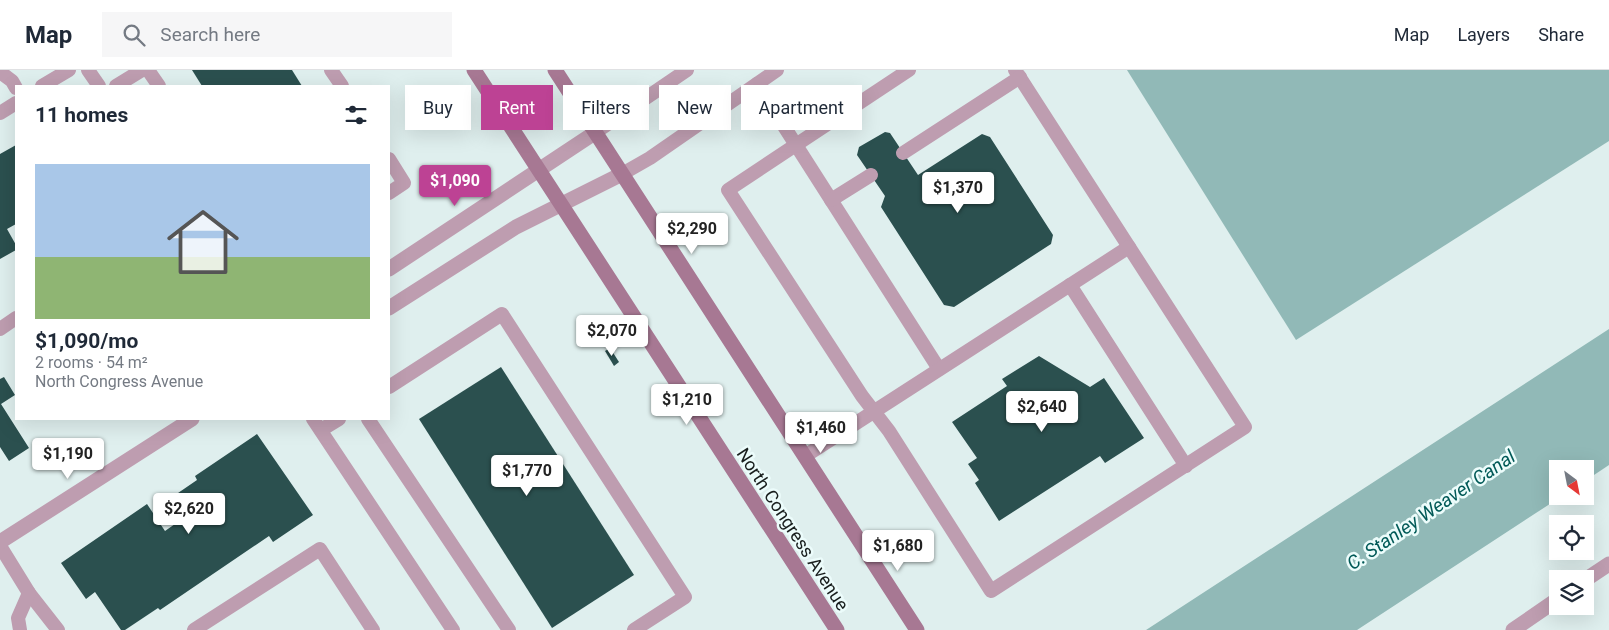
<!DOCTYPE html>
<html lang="en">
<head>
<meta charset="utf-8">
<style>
  body { margin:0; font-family:Roboto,sans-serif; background:#f6f6f7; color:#1f2937; height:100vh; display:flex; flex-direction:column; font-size:19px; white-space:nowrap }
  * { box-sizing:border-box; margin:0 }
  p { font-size:16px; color:#747a83 }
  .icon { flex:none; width:28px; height:28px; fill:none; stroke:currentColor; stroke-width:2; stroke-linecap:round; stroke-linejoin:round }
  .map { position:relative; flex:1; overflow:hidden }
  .details { position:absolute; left:15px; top:15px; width:375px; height:335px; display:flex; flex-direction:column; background:#fff; border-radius:0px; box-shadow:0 5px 20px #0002 }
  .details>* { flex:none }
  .guide { position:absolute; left:405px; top:15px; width:475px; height:45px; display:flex; gap:10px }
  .needle { width:32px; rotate:148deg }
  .tools { position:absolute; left:1549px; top:390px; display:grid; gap:10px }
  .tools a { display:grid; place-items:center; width:45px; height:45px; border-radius:0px; background:#fff; box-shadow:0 5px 20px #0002; font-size:25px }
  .price { position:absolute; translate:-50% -42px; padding:0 11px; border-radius:5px; background:#fff; color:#222; font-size:16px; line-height:32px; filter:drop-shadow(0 1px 2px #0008) }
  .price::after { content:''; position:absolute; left:50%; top:30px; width:15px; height:11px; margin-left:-8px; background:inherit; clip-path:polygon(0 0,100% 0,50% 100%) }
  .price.active { background:#bd4294; color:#fff }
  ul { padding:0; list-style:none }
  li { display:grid; align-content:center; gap:10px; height:265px; padding:0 20px }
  li span { display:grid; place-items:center; height:155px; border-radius:0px; color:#555 }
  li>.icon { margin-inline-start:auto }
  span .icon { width:90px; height:90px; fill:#fffc; stroke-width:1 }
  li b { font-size:21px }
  h2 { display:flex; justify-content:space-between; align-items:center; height:60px; padding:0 20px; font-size:21px }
  .pill { padding:0 18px; border-radius:0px; background:#fff; box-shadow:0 5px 20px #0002; font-size:18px; line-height:45px }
  .pill.active { background:#bd4294; color:#fff }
  header { display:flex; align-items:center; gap:30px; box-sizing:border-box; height:70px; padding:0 25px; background:#fff; border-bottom:1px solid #e0e1e3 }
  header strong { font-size:24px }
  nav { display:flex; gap:28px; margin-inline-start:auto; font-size:18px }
  .search { width:350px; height:45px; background:#f6f6f7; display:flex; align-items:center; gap:12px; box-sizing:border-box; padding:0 18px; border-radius:0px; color:#747a83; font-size:19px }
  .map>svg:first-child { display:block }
  .water { fill:#91b9b7 }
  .building { fill:#2b504f }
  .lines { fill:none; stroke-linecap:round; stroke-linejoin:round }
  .service { stroke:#be9db0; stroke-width:14 }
  .minor { stroke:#be9db0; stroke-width:15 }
  .secondary { stroke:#a77893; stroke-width:15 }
  .labels { text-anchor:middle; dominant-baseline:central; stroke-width:5; stroke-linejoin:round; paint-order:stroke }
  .street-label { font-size:18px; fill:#181e1d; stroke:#ecfcfb }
  .water-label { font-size:19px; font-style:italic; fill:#005957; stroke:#ecfcfb }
</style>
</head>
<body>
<header>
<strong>Map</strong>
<div class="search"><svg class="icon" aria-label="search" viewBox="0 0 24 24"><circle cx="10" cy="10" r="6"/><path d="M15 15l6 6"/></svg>Search here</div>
<nav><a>Map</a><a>Layers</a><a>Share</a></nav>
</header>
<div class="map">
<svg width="1609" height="560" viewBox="0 0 1609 560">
  <rect width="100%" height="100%" fill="#dfefee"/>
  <g class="water">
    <path d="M1127,0H1609V71L1296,270Z"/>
    <path d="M1609,259V395L1585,411V399H1558V426H1562L1357,560H1146Z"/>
  </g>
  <g class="building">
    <path d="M192,0H292L302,16H202Z"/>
    <path d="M885,62L890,63L918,105L982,64L990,67L1053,165L1051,174L954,237L944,235L881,137L885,126L857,85L859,77Z"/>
    <path d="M16,75V154L7,159L16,175V180L0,189V84Z"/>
    <path d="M610,278L619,292L614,296L605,281Z"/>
    <path d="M1039,286L1090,317L1104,308L1144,368L1105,393L1100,386L999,451L975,413L979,410L968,394L977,388L952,352L1007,316L1002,309Z"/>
    <path d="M501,297L634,505L552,558L419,349Z"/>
    <path d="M4,307L15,325L1,334L29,378L9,391L0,377V309Z"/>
    <path d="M257,364L313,445L273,472L269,466L160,540L158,538L125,560H121L95,522L86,529L61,493L147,434L165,461L175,454L162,434L197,410L195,406Z"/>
  </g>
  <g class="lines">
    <g class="service">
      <path d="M88,0L99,16"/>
      <path d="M148,0L159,16"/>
      <path d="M331,0L342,16"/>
      <path d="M1015,0L1129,177"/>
      <path d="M0,2L12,11L16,18"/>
      <path d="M757,14L939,299"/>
      <path d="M42,16L69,0"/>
      <path d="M116,16L142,0"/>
      <path d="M0,43L16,33"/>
      <path d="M596,62L687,0"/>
      <path d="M903,83L1020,7"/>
      <path d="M389,89L404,113L389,123"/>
      <path d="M622,104L650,88L777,0"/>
      <path d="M831,130L871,105"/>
      <path d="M1070,215L1186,396"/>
      <path d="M0,259L16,248"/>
      <path d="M389,317L502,244L685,527L634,560"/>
      <path d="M313,349L453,560"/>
      <path d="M368,349L509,560"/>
      <path d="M321,360L339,349"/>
      <path d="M805,386L1129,177L1245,357L991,521L889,361L862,326L728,120L909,0"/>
      <path d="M0,476L29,523L58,560"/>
      <path d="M20,560L18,548L29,523"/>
      <path d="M194,560L320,479L373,560"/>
    </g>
    <g class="minor">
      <path d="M389,199L596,62"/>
      <path d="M389,238L516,157L622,104"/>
      <path d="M0,472L192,349"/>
      <path d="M1585,510L1609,494"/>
      <path d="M1513,560L1558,529"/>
    </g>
    <g class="secondary">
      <path d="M474,0L837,560"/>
      <path d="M555,0L917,560"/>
    </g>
  </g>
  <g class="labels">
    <g class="street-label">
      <text transform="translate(793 459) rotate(57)">North Congress Avenue</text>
    </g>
    <g class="water-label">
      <text transform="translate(1431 440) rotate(-34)">C. Stanley Weaver Canal</text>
    </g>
  </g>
</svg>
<div class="tools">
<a><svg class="needle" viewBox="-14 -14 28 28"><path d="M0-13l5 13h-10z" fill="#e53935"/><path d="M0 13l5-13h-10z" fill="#747a83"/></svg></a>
<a><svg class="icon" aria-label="locate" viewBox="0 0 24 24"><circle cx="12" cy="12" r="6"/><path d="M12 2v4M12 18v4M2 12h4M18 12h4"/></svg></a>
<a><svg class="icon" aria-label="layers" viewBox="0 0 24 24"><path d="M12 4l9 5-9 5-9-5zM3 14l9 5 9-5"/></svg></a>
</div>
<b class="price active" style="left:455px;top:137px">$1,090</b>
<b class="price" style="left:958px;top:144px">$1,370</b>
<b class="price" style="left:692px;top:185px">$2,290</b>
<b class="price" style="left:612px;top:287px">$2,070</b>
<b class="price" style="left:687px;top:356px">$1,210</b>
<b class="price" style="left:1042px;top:363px">$2,640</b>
<b class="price" style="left:821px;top:384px">$1,460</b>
<b class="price" style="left:68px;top:410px">$1,190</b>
<b class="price" style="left:527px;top:427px">$1,770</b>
<b class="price" style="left:189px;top:465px">$2,620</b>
<b class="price" style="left:898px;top:502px">$1,680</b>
<div class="guide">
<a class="pill">Buy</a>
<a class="pill active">Rent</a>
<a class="pill">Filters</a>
<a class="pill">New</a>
<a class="pill">Apartment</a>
</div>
<section class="details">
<h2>11 homes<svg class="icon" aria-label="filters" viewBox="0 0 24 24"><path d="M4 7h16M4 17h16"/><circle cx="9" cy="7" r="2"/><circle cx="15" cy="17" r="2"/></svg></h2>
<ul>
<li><span style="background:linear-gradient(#a9c7e8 60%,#8fb573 0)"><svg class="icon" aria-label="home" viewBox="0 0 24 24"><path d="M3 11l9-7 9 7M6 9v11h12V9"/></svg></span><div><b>$1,090/mo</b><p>2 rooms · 54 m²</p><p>North Congress Avenue</p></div></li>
</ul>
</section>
</div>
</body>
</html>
